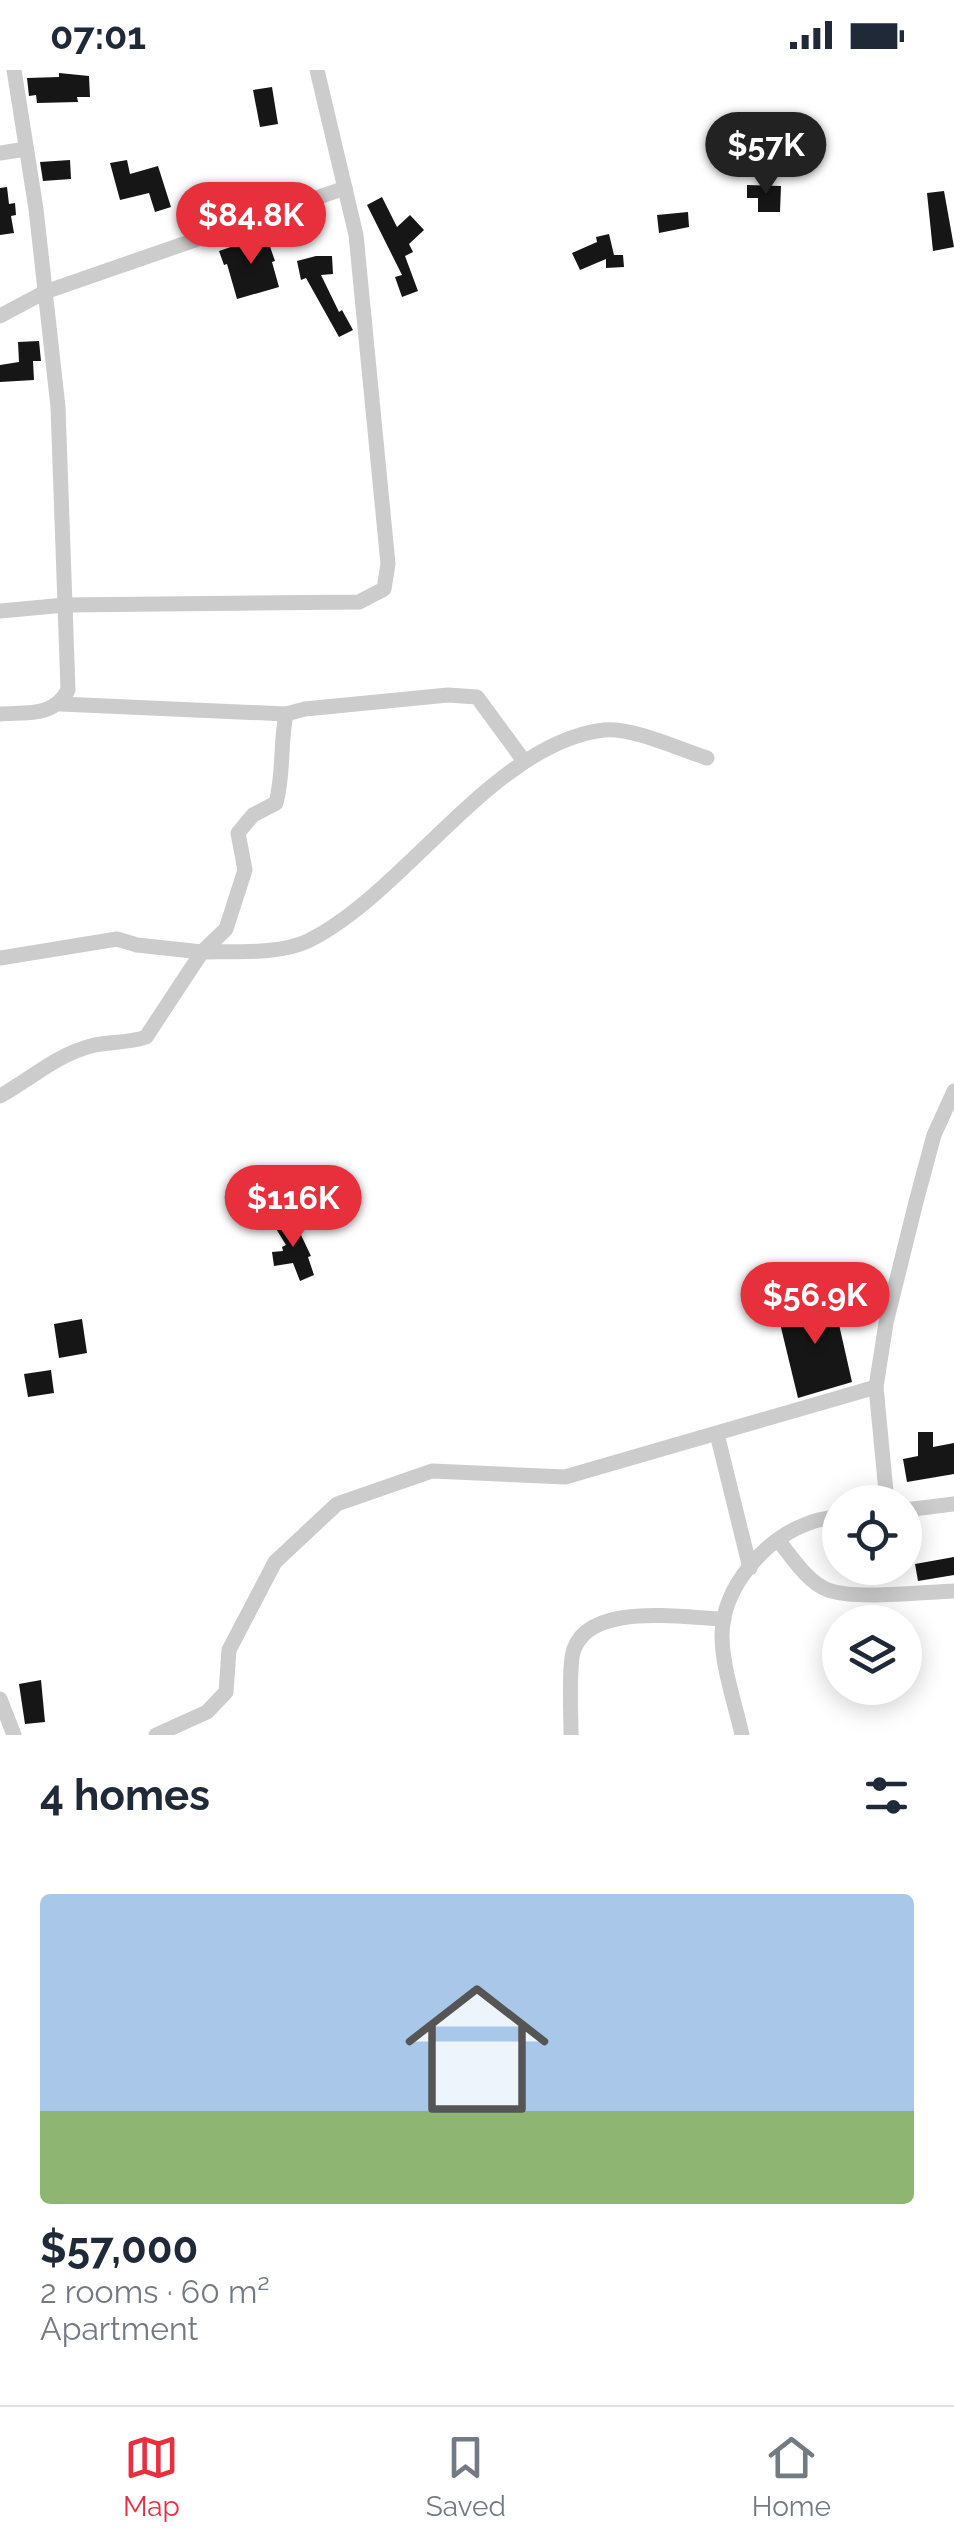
<!DOCTYPE html>
<html lang="en">
<head>
<meta charset="utf-8">
<style>
  body { margin:0; font-family:Raleway,sans-serif; background:#f2f2f3; color:#1f2937; height:100vh; display:flex; flex-direction:column; font-size:38px; white-space:nowrap }
  * { box-sizing:border-box; margin:0 }
  p { font-size:32px; color:#747a83 }
  .icon { flex:none; width:55px; height:55px; fill:none; stroke:currentColor; stroke-width:2; stroke-linecap:round; stroke-linejoin:round }
  .map { position:relative; height:1665px; overflow:hidden }
  .sheet { display:flex; flex-direction:column; background:#fff; flex:1 }
  .sheet>* { flex:none }
  .buttons { position:absolute; left:822px; top:1415px; display:grid; gap:20px }
  .buttons a { display:grid; place-items:center; width:100px; height:100px; border-radius:50%; background:#fff; box-shadow:0 5px 25px #0003; font-size:50px }
  .price { position:absolute; translate:-50% -85px; padding:0 22px; border-radius:35px; background:#e8303d; color:#fff; font-size:32px; line-height:65px; filter:drop-shadow(0 2px 5px #0008) }
  .price::after { content:''; position:absolute; left:50%; top:60px; width:30px; height:22px; margin-left:-15px; background:inherit; clip-path:polygon(0 0,100% 0,50% 100%) }
  .price.on { background:#222; color:#fff }
  ul { padding:0; list-style:none }
  li { display:grid; align-content:center; gap:20px; height:530px; padding:0 40px }
  li+li { border-top:2px solid #e0e1e3 }
  li span { display:grid; place-items:center; height:310px; border-radius:10px; color:#555 }
  li>.icon { margin-inline-start:auto }
  span .icon { width:180px; height:180px; fill:#fffc; stroke-width:1 }
  li b { font-size:42px }
  h2 { display:flex; justify-content:space-between; align-items:center; height:120px; padding:0 40px; font-size:42px }
  .status { display:flex; justify-content:space-between; align-items:center; height:70px; padding:0 50px; background:#fff; direction:ltr }
  .status svg { height:28px; fill:currentColor }
  .tabs { display:flex; justify-content:space-around; align-items:center; height:140px; border-top:2px solid #e0e1e3; background:#fff; font-size:28px; color:#747a83 }
  .tabs a { display:grid; justify-items:center; gap:5px }
  .tabs .on { color:#e8303d }
  .map>svg:first-child { display:block }
  .building { fill:#161616 }
  .lines { fill:none; stroke-linecap:round; stroke-linejoin:round }
  .minor { stroke:#ccc; stroke-width:15 }
</style>
</head>
<body>
<div class="status"><b>07:01</b><svg viewBox="0 0 49 12"><path d="M0 12V9h3v3zM5 12V6h3v6zM10 12V3h3v9zM15 12V0h3v12zM26 1h20v11H26zM47 4h2v5h-2z"/></svg></div>
<div class="map">
<svg width="954" height="1665" viewBox="0 0 954 1665">
  <rect width="100%" height="100%" fill="#fff"/>
  <g class="building">
    <path d="M59,3L89,6L90,27H77L78,32L37,33L36,25L29,26L27,8L59,7Z"/>
    <path d="M272,17L278,54L260,57L253,20Z"/>
    <path d="M70,90L71,109L43,111L40,92Z"/>
    <path d="M127,90L130,104L158,96L171,137L155,142L149,123L120,130L110,93Z"/>
    <path d="M747,115L781,116L780,142H758V128H747Z"/>
    <path d="M7,117L9,134L15,133L16,145L11,146L14,163L0,165V118Z"/>
    <path d="M944,121L954,177L933,181L927,123Z"/>
    <path d="M382,127L397,157L410,145L424,160L409,174L413,182L405,186L418,221L402,227L395,207L402,205L367,135Z"/>
    <path d="M688,142L689,157L659,163L657,145Z"/>
    <path d="M609,164L614,185H623L624,197L606,198V189L580,200L572,183L597,172L596,167Z"/>
    <path d="M266,165L275,191L272,192L279,217L237,229L227,194L224,195L219,181Z"/>
    <path d="M316,186H332L333,204L321,205L339,242L342,240L353,260L339,267L306,208L301,210L297,191Z"/>
    <path d="M39,271L41,291H33L34,310L0,312V295L19,292L18,272Z"/>
    <path d="M292,1146L311,1186L308,1187L314,1205L300,1211L293,1193L274,1196L272,1182L283,1181L282,1177L286,1175L275,1157Z"/>
    <path d="M833,1228L852,1312L798,1328L777,1241Z"/>
    <path d="M82,1249L87,1283L59,1288L54,1254Z"/>
    <path d="M51,1300L54,1323L28,1327L24,1304Z"/>
    <path d="M918,1362H933V1377L954,1373V1404L907,1412L903,1389L918,1386Z"/>
    <path d="M954,1487V1505L918,1511L915,1494Z"/>
    <path d="M41,1610L45,1652L25,1654L19,1614Z"/>
  </g>
  <g class="lines">
    <g class="minor">
      <path d="M0,83L26,79"/>
      <path d="M0,246L45,222L345,118"/>
      <path d="M0,541L65,535L359,532L384,519L388,494L356,165L317,0"/>
      <path d="M61,634L286,644L305,639L448,625L477,627L524,691"/>
      <path d="M0,644C27,642 54,647 68,620L58,337L36,139L14,0"/>
      <path d="M0,888L117,869L137,875L202,882L226,859L245,800L238,763L253,745L276,733C284,703 280,674 286,644"/>
      <path d="M0,1026C31,1009 56,985 91,976C109,971 125,974 146,967L202,882C235,881 278,885 308,871C406,823 493,673 604,660C632,657 679,679 707,688"/>
      <path d="M717,1364L750,1498"/>
      <path d="M887,1432L876,1317L886,1253L916,1132L934,1065L954,1021"/>
      <path d="M905,1440L954,1434"/>
      <path d="M778,1470C791,1486 808,1513 828,1520C855,1530 923,1522 954,1521"/>
      <path d="M0,1629L14,1665"/>
      <path d="M156,1665L207,1642L226,1622L229,1580L275,1492L337,1434L432,1401L565,1407L876,1317"/>
      <path d="M571,1665C571,1640 569,1612 572,1587C581,1530 682,1548 724,1549"/>
      <path d="M742,1665C735,1633 722,1597 722,1565C723,1516 765,1469 809,1453C819,1449 830,1448 840,1446"/>
    </g>
  </g>
</svg>
<div class="buttons">
<a><svg class="icon" aria-label="locate" viewBox="0 0 24 24"><circle cx="12" cy="12" r="6"/><path d="M12 2v4M12 18v4M2 12h4M18 12h4"/></svg></a>
<a><svg class="icon" aria-label="layers" viewBox="0 0 24 24"><path d="M12 4l9 5-9 5-9-5zM3 14l9 5 9-5"/></svg></a>
</div>
<b class="price on" style="left:766px;top:127px">$57K</b>
<b class="price" style="left:251px;top:197px">$84.8K</b>
<b class="price" style="left:293px;top:1180px">$116K</b>
<b class="price" style="left:815px;top:1277px">$56.9K</b>
</div>
<section class="sheet">
<h2>4 homes<svg class="icon" aria-label="filters" viewBox="0 0 24 24"><path d="M4 7h16M4 17h16"/><circle cx="9" cy="7" r="2"/><circle cx="15" cy="17" r="2"/></svg></h2>
<ul>
<li><span style="background:linear-gradient(#a9c7e8 70%,#8fb573 0)"><svg class="icon" aria-label="home" viewBox="0 0 24 24"><path d="M3 11l9-7 9 7M6 9v11h12V9"/></svg></span><div><b>$57,000</b><p>2 rooms · 60 m²</p><p>Apartment</p></div></li>
</ul>
</section>
<nav class="tabs">
<a class="on"><svg class="icon" aria-label="map" viewBox="0 0 24 24"><path d="M3 6l6-2 6 2 6-2v14l-6 2-6-2-6 2zM9 4v14M15 6v14"/></svg>Map</a>
<a><svg class="icon" aria-label="saved" viewBox="0 0 24 24"><path d="M7 4h10v16l-5-4-5 4z"/></svg>Saved</a>
<a><svg class="icon" aria-label="home" viewBox="0 0 24 24"><path d="M3 11l9-7 9 7M6 9v11h12V9"/></svg>Home</a>
</nav>
</body>
</html>
